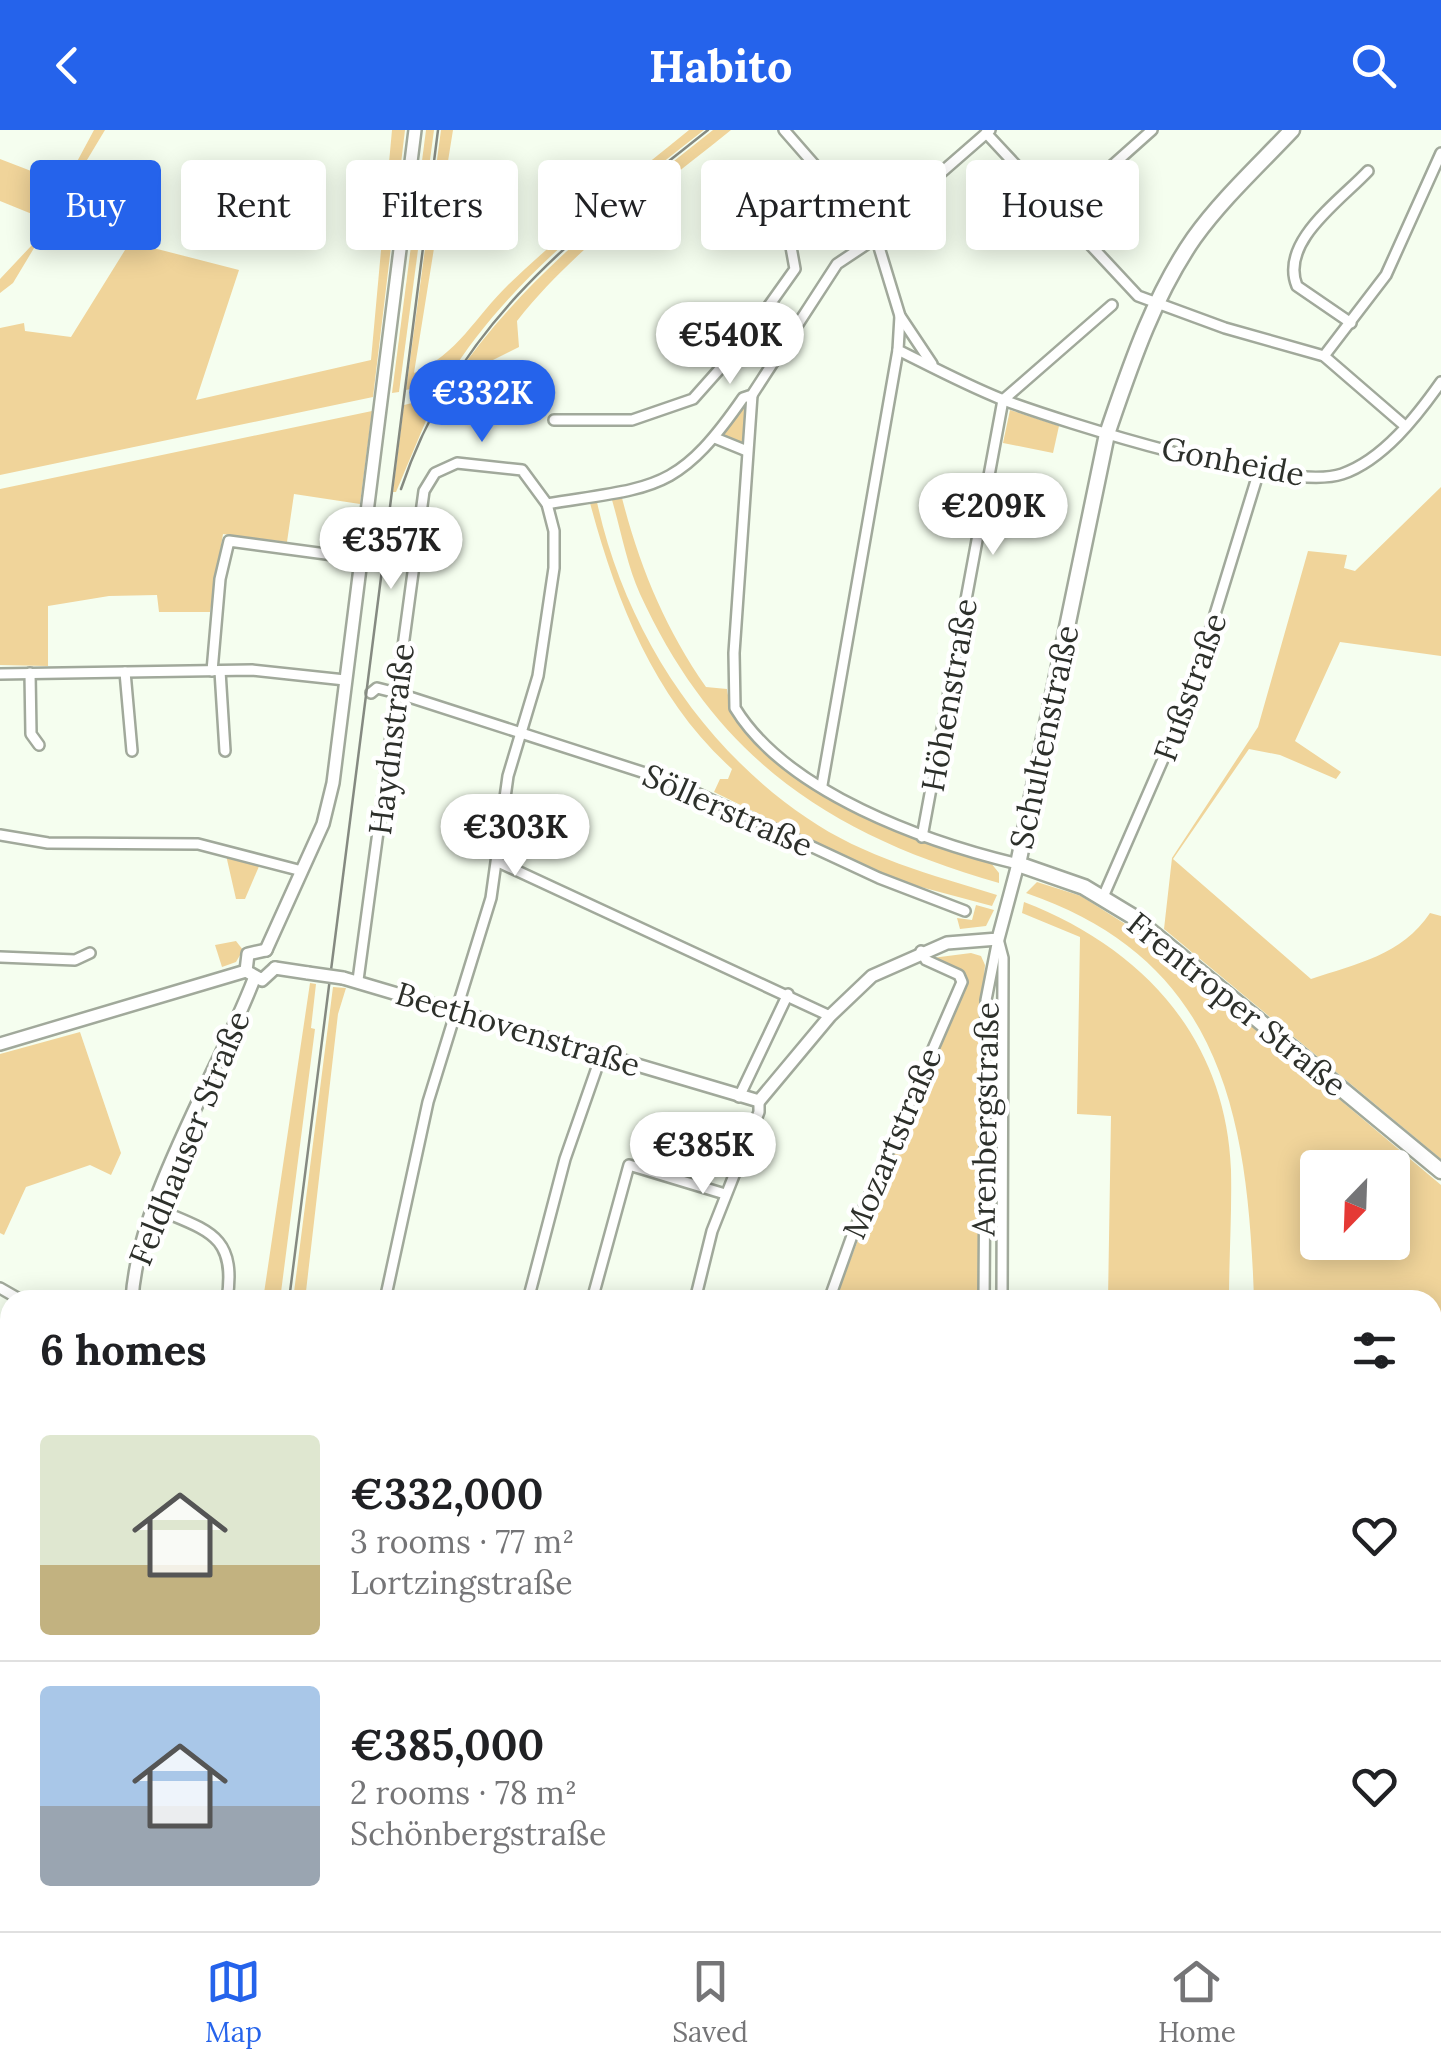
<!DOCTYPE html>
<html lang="en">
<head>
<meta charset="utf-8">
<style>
  body { margin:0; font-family:Lora,serif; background:#f2f2f2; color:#202124; height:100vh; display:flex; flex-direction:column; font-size:38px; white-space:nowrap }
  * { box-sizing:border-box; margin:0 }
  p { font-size:32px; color:#757577 }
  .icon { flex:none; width:55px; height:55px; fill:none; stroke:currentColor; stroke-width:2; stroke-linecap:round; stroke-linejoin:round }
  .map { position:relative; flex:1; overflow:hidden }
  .side { position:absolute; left:0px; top:1160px; width:1442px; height:642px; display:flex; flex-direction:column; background:#fff; border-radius:30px 30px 0 0; box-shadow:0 5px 25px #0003 }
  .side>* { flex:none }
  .hud { position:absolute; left:30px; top:30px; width:1382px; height:90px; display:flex; gap:20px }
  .needle { width:65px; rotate:203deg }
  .buttons { position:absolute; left:1300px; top:1020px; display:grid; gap:20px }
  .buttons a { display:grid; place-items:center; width:110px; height:110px; border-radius:10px; background:#fff; box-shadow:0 5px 25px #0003; font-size:50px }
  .price { position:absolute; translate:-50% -85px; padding:0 22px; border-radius:35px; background:#fff; color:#222; font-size:32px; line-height:65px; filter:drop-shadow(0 2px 5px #0008) }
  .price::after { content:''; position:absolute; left:50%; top:60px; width:30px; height:22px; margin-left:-15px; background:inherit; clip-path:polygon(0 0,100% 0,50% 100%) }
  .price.active { background:#2563eb; color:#fff }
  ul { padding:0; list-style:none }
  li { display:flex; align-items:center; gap:30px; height:250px; padding:0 40px }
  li+li { border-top:2px solid #e0e0e0 }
  li span { display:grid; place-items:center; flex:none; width:280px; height:200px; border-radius:10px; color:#555 }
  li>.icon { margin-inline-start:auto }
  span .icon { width:120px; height:120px; fill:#fffc; stroke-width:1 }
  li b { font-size:42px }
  h2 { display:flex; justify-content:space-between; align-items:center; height:120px; padding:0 40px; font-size:42px }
  .pill { padding:0 35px; border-radius:10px; background:#fff; box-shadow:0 5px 25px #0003; font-size:35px; line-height:90px }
  .pill.active { background:#2563eb; color:#fff }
  header { display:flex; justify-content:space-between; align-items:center; height:130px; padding:0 40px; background:#2563eb; color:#fff; font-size:45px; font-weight:800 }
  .menu { display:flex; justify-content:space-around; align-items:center; height:140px; border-top:2px solid #e0e0e0; background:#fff; font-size:28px; color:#757577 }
  .menu a { display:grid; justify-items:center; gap:5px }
  .menu .active { color:#2563eb }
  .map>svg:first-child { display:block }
  .green { fill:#f0d49a; fill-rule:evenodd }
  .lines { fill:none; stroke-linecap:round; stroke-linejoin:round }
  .minor-casing { stroke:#a1a99b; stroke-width:14 }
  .tertiary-casing { stroke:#a1a99b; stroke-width:16 }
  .secondary-casing { stroke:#a1a99b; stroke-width:19 }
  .minor { stroke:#fff; stroke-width:9 }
  .tertiary { stroke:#fff; stroke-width:11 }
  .secondary { stroke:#fff; stroke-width:14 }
  .rail { stroke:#858a81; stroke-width:2.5 }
  .tertiary-bridge-casing { stroke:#a1a99b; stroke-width:16; stroke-linecap:butt }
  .tertiary-bridge { stroke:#fff; stroke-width:11 }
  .labels { text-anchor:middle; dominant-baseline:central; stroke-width:9; stroke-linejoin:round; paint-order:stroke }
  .street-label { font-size:32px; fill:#2d302b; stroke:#fff }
</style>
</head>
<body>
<header><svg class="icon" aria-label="back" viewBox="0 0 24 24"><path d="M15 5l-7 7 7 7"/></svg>Habito<svg class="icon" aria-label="search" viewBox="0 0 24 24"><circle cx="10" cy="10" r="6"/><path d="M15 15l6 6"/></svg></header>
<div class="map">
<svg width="1441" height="1801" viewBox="0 0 1441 1801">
  <rect width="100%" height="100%" fill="#f5feef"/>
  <g class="green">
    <path d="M94,0H105L13,153L0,163V149L32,115L39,94L32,84L0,71V29L65,54Z"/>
    <path d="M392,0H405L373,267L0,345V198L24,193L25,201L71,207L130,112L239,140L196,270L371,230Z"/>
    <path d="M426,0H434L399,262L392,263Z"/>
    <path d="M441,0H453L414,243C457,225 476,186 508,155C566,100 627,50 689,0H704C609,75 511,146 446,251L406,260Z"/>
    <path d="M713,0H731C657,60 576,116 517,191L519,217L453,250C523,148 617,76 713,0Z"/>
    <path d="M436,267L396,362H393L404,275Z"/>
    <path d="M745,272H749L745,312L740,315L722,305Z"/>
    <path d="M1010,280L1059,296L1053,323L1003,313Z"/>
    <path d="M372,281L360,374L294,364L287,412L223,404L210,482H159L157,465L109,466L48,476V536L0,535V359Z"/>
    <path d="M1441,357V526L1340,512L1295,611L1341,642L1336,649L1280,625L1249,619L1173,729L1311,849C1356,834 1402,825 1430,783L1441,786V1029L1164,799L1172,728L1258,597L1308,421L1347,425L1344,438L1355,441Z"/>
    <path d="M622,368C640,438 665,498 706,557L727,559C732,615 846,680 895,701C926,714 959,723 991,733L999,743V753C829,704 716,629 640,464C627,435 621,401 612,370Z"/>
    <path d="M597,372C624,497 700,616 807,688C863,727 933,745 997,765L992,776L891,749L714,662L720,649H728L732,639C654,568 617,473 590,373Z"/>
    <path d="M226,725L260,734L245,769H236Z"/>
    <path d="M1037,752L1081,766L1152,811L1441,1055V1506L1432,1505V1170H1254C1248,985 1222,830 1026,763ZM1318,1038H1392V1112H1318Z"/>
    <path d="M1024,772C1141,817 1226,907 1231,1040C1232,1083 1229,1127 1229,1170H1108L1111,986L1077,984L1080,807L1022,783Z"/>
    <path d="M976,775L994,780L986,796L960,799L957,788L972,790Z"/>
    <path d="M236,811L243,820L236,832L222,837L215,815Z"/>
    <path d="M971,823L981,826L985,835L979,909L978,1170H835L889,1029L966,852L965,843L932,828Z"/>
    <path d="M310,853L316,854L311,898L315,899L280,1170H263Z"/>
    <path d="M333,857L346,858L338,884L305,1170H293Z"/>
    <path d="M80,902L121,1023L111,1045L90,1035L26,1057L4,1105L0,1103V924Z"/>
    <path d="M1432,1610H1441V1763H1433Z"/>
    <path d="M922,1792L970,1793L969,1801H919Z"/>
    <path d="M145,1793V1792L201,1793L200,1801H144Z"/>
  </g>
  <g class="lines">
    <g class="minor-casing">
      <g id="minor">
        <path d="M784,0L875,104L900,186L932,234"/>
        <path d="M986,3L1138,166L1225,198L1324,226L1405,296"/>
        <path d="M1059,83L1152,0"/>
        <path d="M900,186L898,220C932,237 966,255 1001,269C1062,292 1287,363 1342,344C1383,330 1417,286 1441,252"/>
        <path d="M1351,193L1297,156C1279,112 1341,70 1368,41"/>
        <path d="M1324,226L1386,145L1441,23"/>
        <path d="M752,265L734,523L735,578C787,663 926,712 1018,734"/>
        <path d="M554,290H632L693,269L741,215L795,139L787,95L778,78L799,58L801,81L787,95"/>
        <path d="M715,308L747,321"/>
        <path d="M547,374C656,356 677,363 743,268L752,265L837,134L867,114L896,82L990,0"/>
        <path d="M212,541L220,449L229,411L363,429"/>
        <path d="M220,541L225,621"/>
        <path d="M125,542L132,621"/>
        <path d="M30,543L31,604L39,615"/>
        <path d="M0,544L252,540L345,550"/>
        <path d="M371,563L377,558L397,563L673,652L879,748L965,781"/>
        <path d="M822,655L898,220"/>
        <path d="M0,705L48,713L198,714L302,741"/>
        <path d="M922,707L1003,270L1112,175"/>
        <path d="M498,732L830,886"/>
        <path d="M1103,767L1188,572L1259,341"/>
        <path d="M998,809L1003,828L1002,1170"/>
        <path d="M0,827L75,830L90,823"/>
        <path d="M358,850L424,361L435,343L457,333L522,340L547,374L554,401V438L538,546L508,646L491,768L428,972L385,1170"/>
        <path d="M739,967L788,864"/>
        <path d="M155,1078C208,1101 237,1104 227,1170"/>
        <path d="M0,1158L21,1170"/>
        <path d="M528,1170L565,1029L601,926"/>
        <path d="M592,1170L629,1035L725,1064"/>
        <path d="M695,1170L712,1101L759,982V971"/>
        <path d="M829,1170L853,1103L962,852L959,845L926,830L921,821"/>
        <path d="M984,1170L986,870L998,809"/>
        <path d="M0,1346L10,1330"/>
        <path d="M0,1498L10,1479"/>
        <path d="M0,1638L10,1642"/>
        <path d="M0,1725L10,1691"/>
        <path d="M343,1792L353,1801"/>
        <path d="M327,1801L338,1792"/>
        <path d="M582,1801L584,1792"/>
        <path d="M783,1801L785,1792"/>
        <path d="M909,1801L912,1792"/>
      </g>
    </g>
    <g class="tertiary-casing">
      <g id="tertiary">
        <path d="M266,820L323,694L333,653L415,0"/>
        <path d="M266,820L248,824L246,841L262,850L275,838"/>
        <path d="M275,838L308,843"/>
        <path d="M343,848L759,971L830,886L872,846L947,813L998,809L1018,734"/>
        <path d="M0,914L246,841"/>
        <path d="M132,1170C137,1072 218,943 254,849"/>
        <path d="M0,1442L10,1450"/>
        <path d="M981,1801L983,1792"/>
      </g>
    </g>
    <g class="secondary-casing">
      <path id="secondary" d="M1292,0C1259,35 1222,69 1194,108C1153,167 1130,237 1107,304L1018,734L1084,757L1132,786L1441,1041"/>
    </g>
    <use href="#minor" class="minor"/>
    <use href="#tertiary" class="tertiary"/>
    <use href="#secondary" class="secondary"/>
    <g class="rail">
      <path d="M401,359C457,192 576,105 708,0"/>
      <path d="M289,1170L438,0"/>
      <path d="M209,1801L210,1792"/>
    </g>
    <g class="tertiary-bridge-casing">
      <path id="tertiary-bridge" d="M308,843L343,848"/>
    </g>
    <use href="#tertiary-bridge" class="tertiary-bridge"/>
  </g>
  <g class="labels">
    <g class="street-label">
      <text transform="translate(1233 331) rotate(11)">Gonheide</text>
      <text transform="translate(1190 557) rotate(-70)">Fußstraße</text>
      <text transform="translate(949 565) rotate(-80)">Höhenstraße</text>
      <text transform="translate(1044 607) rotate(-78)">Schultenstraße</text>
      <text transform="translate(391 609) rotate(-83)">Haydnstraße</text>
      <text transform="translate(728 680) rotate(24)">Söllerstraße</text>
      <text transform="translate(1237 874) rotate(39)">Frentroper Straße</text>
      <text transform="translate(518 899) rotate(17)">Beethovenstraße</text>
      <text transform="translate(985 989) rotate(-89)">Arenbergstraße</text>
      <text transform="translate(189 1008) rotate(-68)">Feldhauser Straße</text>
      <text transform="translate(892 1013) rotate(-67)">Mozartstraße</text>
    </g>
  </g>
</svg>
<div class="buttons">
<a><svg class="needle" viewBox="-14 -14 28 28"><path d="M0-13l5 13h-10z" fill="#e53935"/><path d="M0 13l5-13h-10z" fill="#757577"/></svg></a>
</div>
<b class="price" style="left:730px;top:257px">€540K</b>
<b class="price active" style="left:482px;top:315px">€332K</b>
<b class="price" style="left:993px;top:428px">€209K</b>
<b class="price" style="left:391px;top:462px">€357K</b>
<b class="price" style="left:515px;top:749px">€303K</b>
<b class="price" style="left:703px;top:1067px">€385K</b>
<div class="hud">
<a class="pill active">Buy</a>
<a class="pill">Rent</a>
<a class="pill">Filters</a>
<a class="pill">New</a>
<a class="pill">Apartment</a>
<a class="pill">House</a>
</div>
<section class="side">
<h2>6 homes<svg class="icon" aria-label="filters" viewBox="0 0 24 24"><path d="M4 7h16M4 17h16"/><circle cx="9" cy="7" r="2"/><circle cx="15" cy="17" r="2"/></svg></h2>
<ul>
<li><span style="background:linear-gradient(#dfe7d0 65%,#c2b280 0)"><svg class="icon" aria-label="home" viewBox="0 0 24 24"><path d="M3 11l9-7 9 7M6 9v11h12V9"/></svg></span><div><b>€332,000</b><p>3 rooms · 77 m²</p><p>Lortzingstraße</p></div><svg class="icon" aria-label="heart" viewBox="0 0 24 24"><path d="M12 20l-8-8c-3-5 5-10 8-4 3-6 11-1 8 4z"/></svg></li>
<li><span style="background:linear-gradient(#a9c7e8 60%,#9aa5b1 0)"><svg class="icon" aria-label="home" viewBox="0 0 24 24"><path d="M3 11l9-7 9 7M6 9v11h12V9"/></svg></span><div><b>€385,000</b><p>2 rooms · 78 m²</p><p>Schönbergstraße</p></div><svg class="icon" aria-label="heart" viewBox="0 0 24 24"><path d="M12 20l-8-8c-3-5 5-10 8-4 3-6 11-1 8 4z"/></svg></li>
</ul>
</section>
</div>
<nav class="menu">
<a class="active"><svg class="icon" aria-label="map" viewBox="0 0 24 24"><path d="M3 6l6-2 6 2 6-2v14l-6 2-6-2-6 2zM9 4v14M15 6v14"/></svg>Map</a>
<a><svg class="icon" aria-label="saved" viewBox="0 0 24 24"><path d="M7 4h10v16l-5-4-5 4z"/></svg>Saved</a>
<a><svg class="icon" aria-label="home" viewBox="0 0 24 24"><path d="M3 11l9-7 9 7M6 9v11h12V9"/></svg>Home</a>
</nav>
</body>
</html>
